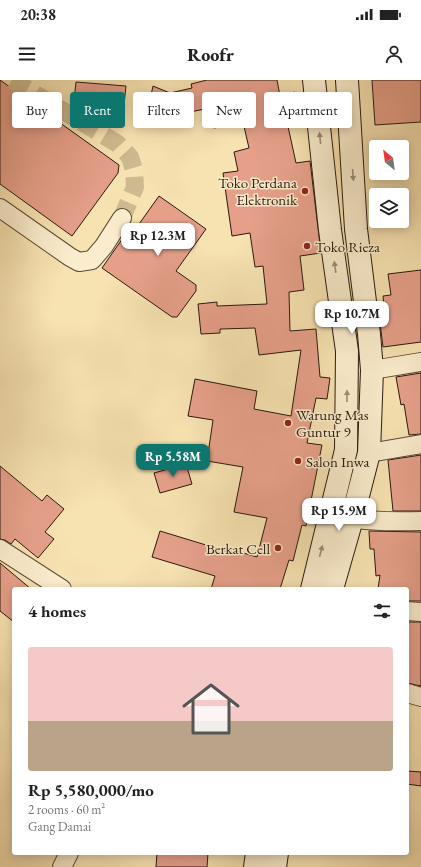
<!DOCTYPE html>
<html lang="en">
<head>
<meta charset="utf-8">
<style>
  body { margin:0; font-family:"EB Garamond",serif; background:#f6f6f6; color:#222; height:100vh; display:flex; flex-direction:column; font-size:15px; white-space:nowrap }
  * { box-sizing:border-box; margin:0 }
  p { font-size:13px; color:#767676 }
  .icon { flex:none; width:22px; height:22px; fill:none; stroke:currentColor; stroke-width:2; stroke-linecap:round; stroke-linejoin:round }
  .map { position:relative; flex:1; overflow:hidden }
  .panel { position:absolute; left:12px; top:507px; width:397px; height:268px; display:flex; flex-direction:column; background:#fff; border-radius:4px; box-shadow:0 2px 10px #0003 }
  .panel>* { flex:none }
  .banner { position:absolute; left:12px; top:12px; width:397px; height:36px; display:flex; gap:8px }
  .needle { width:26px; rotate:331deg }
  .controls { position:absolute; left:369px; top:60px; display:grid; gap:8px }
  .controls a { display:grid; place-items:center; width:40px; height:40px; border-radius:4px; background:#fff; box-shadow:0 2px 10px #0003; font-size:20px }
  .price { position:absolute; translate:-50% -34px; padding:0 9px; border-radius:8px; background:#fff; color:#222; font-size:13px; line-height:26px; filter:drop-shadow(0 1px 2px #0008) }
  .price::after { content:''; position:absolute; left:50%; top:24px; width:12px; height:9px; margin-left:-6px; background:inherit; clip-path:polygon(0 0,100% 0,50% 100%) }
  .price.active { background:#0f766e; color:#fff }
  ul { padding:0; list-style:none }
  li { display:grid; align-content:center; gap:8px; height:212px; padding:0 16px }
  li+li { border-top:1px solid #e0e0e0 }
  li span { display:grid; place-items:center; height:124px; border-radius:4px; color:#555 }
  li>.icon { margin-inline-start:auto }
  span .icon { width:72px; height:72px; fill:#fffc; stroke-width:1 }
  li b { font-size:17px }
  h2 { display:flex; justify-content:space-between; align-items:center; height:48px; padding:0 16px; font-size:17px }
  .chip { padding:0 14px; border-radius:4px; background:#fff; box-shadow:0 2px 10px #0003; font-size:14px; line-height:36px }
  .chip.active { background:#0f766e; color:#fff }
  .status { display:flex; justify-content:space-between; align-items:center; height:28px; padding:0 20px; background:#fff; direction:ltr }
  .status svg { height:11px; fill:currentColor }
  header { display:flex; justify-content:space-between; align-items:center; height:52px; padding:0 16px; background:#fff; font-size:18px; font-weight:800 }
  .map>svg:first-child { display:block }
  .building { fill:#e6a08a; stroke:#2a190e }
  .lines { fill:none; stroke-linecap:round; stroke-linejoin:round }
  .street-tunnel { stroke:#ceba90; stroke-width:18; stroke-dasharray:18 9; stroke-linecap:butt }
  .street-casing { stroke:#5d4b37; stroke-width:20 }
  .secondary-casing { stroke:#2a190e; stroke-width:24 }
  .street { stroke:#faeccc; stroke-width:18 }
  .secondary { stroke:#faeccc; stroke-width:22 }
  .oneway { fill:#9c8d76 }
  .poi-dot { fill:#8f2418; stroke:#faeccc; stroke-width:1.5 }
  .labels { text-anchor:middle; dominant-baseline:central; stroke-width:3; stroke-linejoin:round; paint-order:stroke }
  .poi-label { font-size:15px; fill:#2a190e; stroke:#faeccc; text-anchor:start }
</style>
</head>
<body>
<div class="status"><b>20:38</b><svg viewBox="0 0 49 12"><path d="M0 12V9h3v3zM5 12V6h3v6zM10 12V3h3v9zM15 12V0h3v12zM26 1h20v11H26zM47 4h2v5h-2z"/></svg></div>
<header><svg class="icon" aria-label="menu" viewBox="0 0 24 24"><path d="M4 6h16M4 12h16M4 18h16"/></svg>Roofr<svg class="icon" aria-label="person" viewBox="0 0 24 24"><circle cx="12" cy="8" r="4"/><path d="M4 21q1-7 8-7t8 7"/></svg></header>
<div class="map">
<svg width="421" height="787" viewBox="0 0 421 787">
  <rect width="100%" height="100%" fill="#f7e2b1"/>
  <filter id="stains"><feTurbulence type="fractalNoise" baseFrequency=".005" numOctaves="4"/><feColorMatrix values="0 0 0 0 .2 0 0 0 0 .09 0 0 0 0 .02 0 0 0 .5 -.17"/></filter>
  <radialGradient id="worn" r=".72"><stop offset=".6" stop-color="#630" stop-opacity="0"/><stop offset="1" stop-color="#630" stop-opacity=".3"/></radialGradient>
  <g class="building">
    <path d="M0,0L119,85L118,93L72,156L0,104Z"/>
    <path d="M207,0H277L280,16L295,12L299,29L285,32L289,51L296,83L310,81L321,173L300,176L304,210L289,212L290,251L316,249L320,297L330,298L327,319L316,318L307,363L322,365L306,446L302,445L293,481L289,480L280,509H211L215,496L152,477L160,451L229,472L230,469L257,477L267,438L234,432L243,387L207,381L213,340L188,336L195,299L257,311L254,329L291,336L301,270L259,275L255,248L220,249V253L201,254L198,224L217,222V226L267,224L263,186L255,187L250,153L232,156L223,93L238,91L234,72L249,68L243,42L214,48L210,28L175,35L147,33L153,6L170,13L192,8L191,4Z"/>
    <path d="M372,0H421V42L375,45Z"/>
    <path d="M76,2L126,6L123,34L73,30Z"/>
    <path d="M159,116L206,149L176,191L196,205V211L177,237H172L102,188L125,155L129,158Z"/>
    <path d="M421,190V262L383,267L379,235H385L383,216L391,215L388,194Z"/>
    <path d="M421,293V354L409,355L404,324L401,325L396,297Z"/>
    <path d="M421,375V431H393L388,380Z"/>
    <path d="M186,384L192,404L160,413L154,393Z"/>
    <path d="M0,386L42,421L47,415L64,429L45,452L54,459L38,478L15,459L11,464L5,460L0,459Z"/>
    <path d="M369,451L421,452V521H407V509H378L380,495L376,496L374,469H370Z"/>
    <path d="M0,483L31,509H14V542L0,531Z"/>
    <path d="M407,542H421V606L407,603Z"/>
    <path d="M407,691L421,692V706L407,704Z"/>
    <path d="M157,773H208L207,787H156Z"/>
  </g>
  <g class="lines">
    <path class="street-tunnel" d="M12,0L118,64L130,77L134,90L135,107L122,138"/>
    <g class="street-casing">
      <g id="street">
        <path d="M0,128L70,177L79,182L92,180L104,166L122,138"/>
        <path d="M372,290L421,282"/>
        <path d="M369,373L421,364"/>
        <path d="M340,437C366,441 394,442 421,441"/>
        <path d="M0,469L62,509"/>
        <path d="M407,531L421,532"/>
        <path d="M407,613L421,617"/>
        <path d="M62,787L69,773"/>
      </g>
    </g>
    <g class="secondary-casing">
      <g id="secondary">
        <path d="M312,509L346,370L347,271L330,150L314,0"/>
        <path d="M332,509L352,439L369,373L372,290L369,254L356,149L347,0"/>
        <path d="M255,787L257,773"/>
        <path d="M275,787L277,773"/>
      </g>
    </g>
    <use href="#street" class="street"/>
    <use href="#secondary" class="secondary"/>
  </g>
  <defs><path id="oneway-solid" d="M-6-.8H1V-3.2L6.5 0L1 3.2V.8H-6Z"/></defs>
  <g class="oneway">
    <use href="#oneway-solid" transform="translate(320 58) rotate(-96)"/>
    <use href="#oneway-solid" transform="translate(353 95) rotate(86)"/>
    <use href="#oneway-solid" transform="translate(335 187) rotate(-98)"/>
    <use href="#oneway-solid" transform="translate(347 316) rotate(-89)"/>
    <use href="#oneway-solid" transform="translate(321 471) rotate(-76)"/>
  </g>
  <g class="poi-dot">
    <circle cx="305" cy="111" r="4"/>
    <circle cx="307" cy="166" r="4"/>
    <circle cx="288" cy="343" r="4"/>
    <circle cx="298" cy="381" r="4"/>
    <circle cx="278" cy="468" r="4"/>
  </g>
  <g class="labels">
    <g class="poi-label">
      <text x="297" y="102" text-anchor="end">Toko Perdana<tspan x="297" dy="17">Elektronik</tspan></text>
      <text x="315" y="166">Toko Rieza</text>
      <text x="296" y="334">Warung Mas<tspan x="296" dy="17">Guntur 9</tspan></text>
      <text x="306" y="381">Salon Inwa</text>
      <text x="270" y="468" text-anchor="end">Berkat Cell</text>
    </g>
  </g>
  <rect width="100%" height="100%" filter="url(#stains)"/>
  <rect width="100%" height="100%" fill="url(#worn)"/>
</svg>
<div class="controls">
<a><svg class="needle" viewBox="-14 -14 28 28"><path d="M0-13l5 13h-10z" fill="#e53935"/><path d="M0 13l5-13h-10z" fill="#767676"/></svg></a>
<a><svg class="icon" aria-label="layers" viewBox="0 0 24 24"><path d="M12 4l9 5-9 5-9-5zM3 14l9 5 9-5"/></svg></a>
</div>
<b class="price" style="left:158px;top:177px">Rp 12.3M</b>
<b class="price" style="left:352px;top:255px">Rp 10.7M</b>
<b class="price active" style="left:173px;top:398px">Rp 5.58M</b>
<b class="price" style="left:339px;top:452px">Rp 15.9M</b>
<div class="banner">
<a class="chip">Buy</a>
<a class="chip active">Rent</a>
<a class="chip">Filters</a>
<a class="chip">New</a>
<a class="chip">Apartment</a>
</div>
<section class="panel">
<h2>4 homes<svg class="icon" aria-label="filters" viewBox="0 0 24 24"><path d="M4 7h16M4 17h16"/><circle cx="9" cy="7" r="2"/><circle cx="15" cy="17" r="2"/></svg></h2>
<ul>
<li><span style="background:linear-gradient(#f6c9c9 60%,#b9a48a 0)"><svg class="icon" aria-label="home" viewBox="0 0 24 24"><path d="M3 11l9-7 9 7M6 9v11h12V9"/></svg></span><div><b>Rp 5,580,000/mo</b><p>2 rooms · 60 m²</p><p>Gang Damai</p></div></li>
</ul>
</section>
</div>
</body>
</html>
